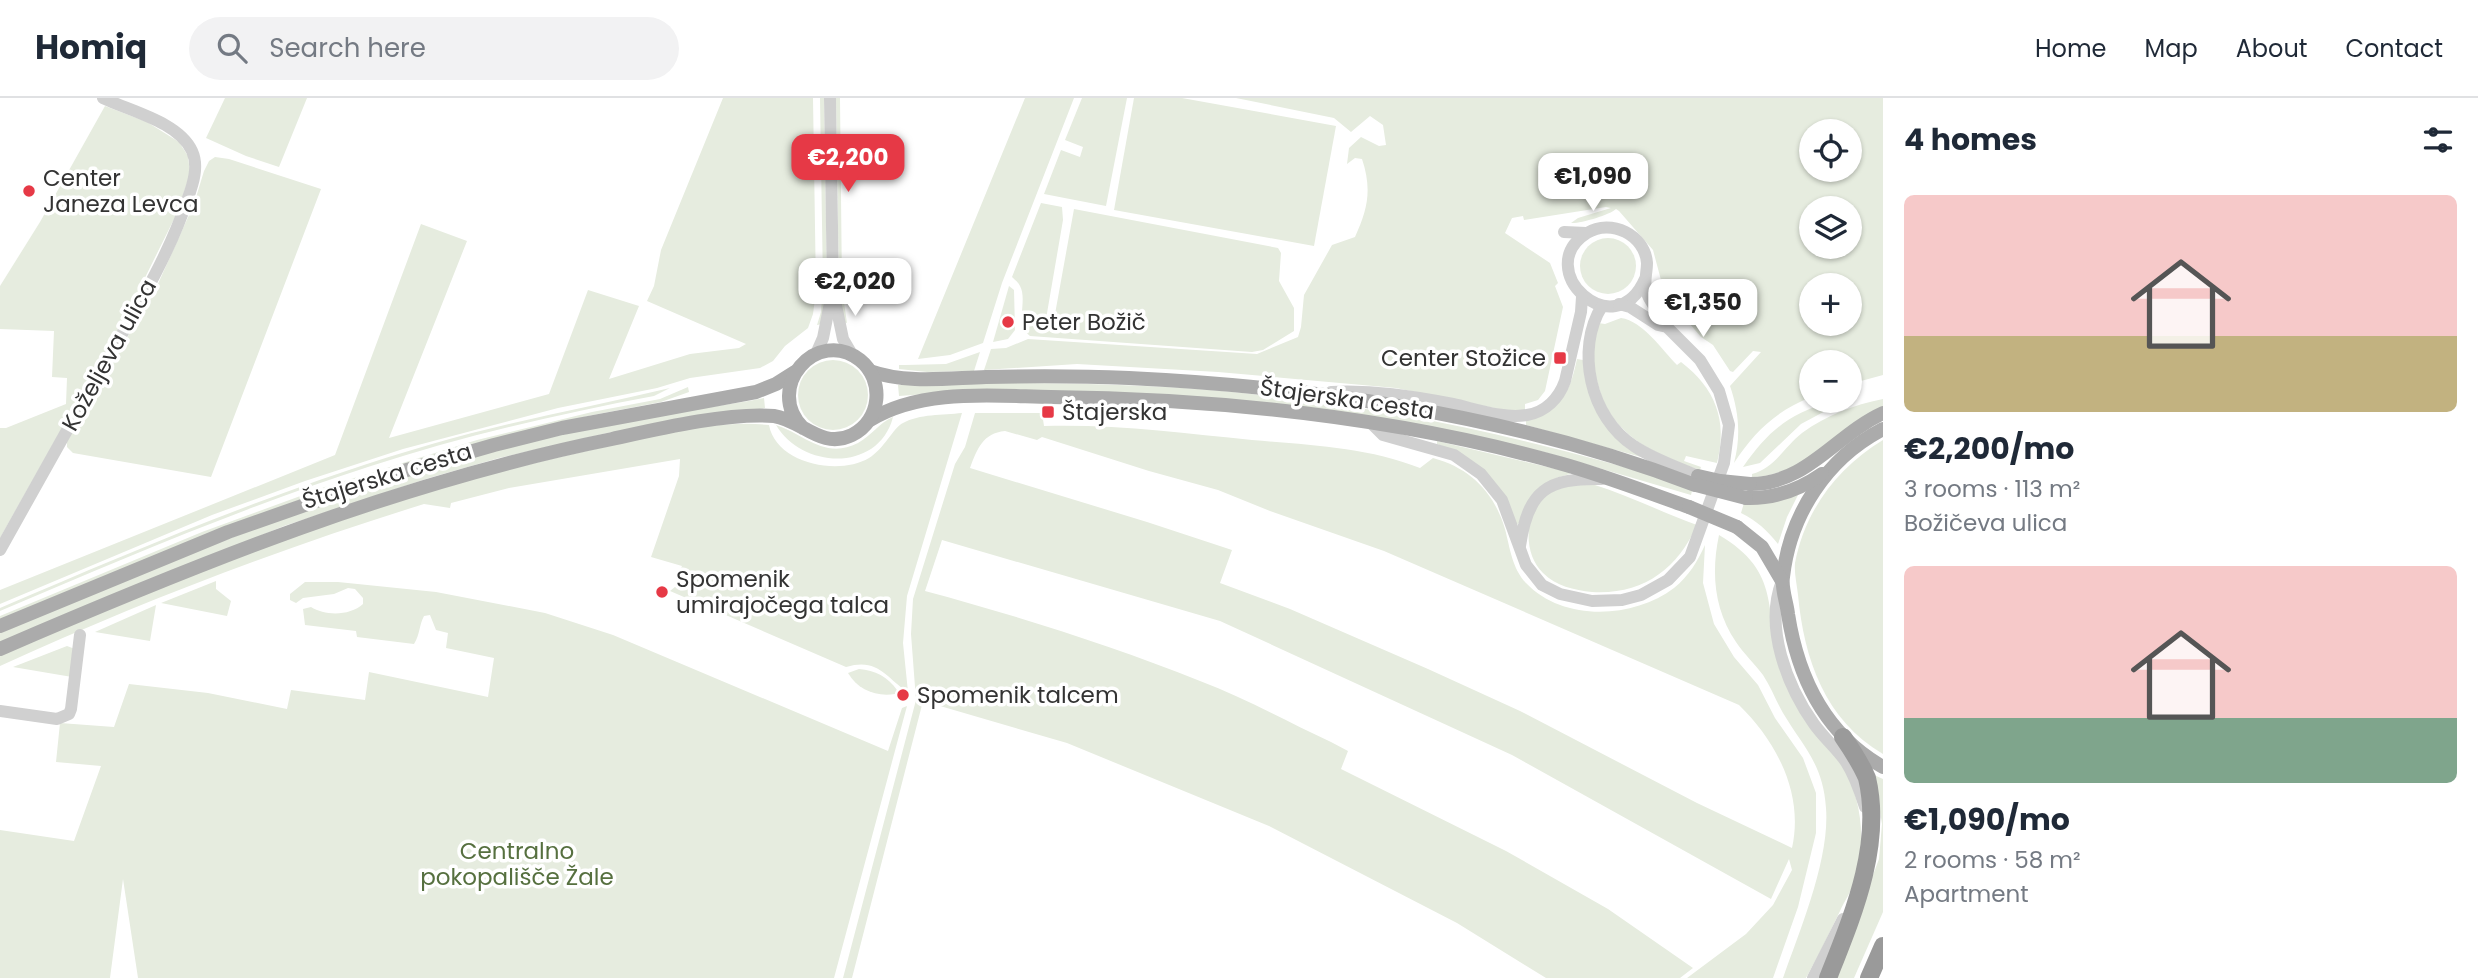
<!DOCTYPE html>
<html lang="en">
<head>
<meta charset="utf-8">
<style>
  body { margin:0; font-family:Poppins,sans-serif; background:#f2f2f3; color:#1f2937; height:100vh; display:flex; flex-direction:column; font-size:26px; white-space:nowrap }
  * { box-sizing:border-box; margin:0 }
  p { font-size:23px; color:#747a83 }
  .icon { flex:none; width:38px; height:38px; fill:none; stroke:currentColor; stroke-width:2; stroke-linecap:round; stroke-linejoin:round }
  .map { position:relative; flex:1; overflow:hidden }
  .side { display:flex; flex-direction:column; background:#fff; width:595px }
  .side>* { flex:none }
  .tools { position:absolute; left:1799px; top:21px; display:grid; gap:14px }
  .tools a { display:grid; place-items:center; width:63px; height:63px; border-radius:50%; background:#fff; box-shadow:0 2px 5px #0004; font-size:35px }
  .price { position:absolute; translate:-50% -60px; padding:0 16px; border-radius:14px; background:#fff; color:#222; font-size:23px; line-height:46px; filter:drop-shadow(0 2px 4px #0008) }
  .price::after { content:''; position:absolute; left:50%; top:42px; width:21px; height:16px; margin-left:-10px; background:inherit; clip-path:polygon(0 0,100% 0,50% 100%) }
  .price.on { background:#e63946; color:#fff }
  ul { padding:0; list-style:none }
  li { display:grid; align-content:center; gap:14px; height:371px; padding:0 21px }
  li span { display:grid; place-items:center; height:217px; border-radius:10px; color:#555 }
  li>.icon { margin-inline-start:auto }
  span .icon { width:126px; height:126px; fill:#fffc; stroke-width:1 }
  li b { font-size:30px }
  h2 { display:flex; justify-content:space-between; align-items:center; height:84px; padding:0 21px; font-size:30px }
  header { display:flex; align-items:center; gap:42px; box-sizing:border-box; height:98px; padding:0 35px; background:#fff; border-bottom:2px solid #e0e1e3 }
  header strong { font-size:33px }
  nav { display:flex; gap:38px; margin-inline-start:auto; font-size:24px }
  .search { width:490px; height:63px; background:#f2f2f3; display:flex; align-items:center; gap:18px; box-sizing:border-box; padding:0 24px; border-radius:38px; color:#747a83; font-size:26px }
  main { display:flex; flex:1; min-height:0 }
  .map>svg:first-child { display:block }
  .green { fill:#e6ecdf; fill-rule:evenodd }
  .lines { fill:none; stroke-linecap:round; stroke-linejoin:round }
  .minor { stroke:#d0d0d0; stroke-width:12 }
  .major { stroke:#ababab; stroke-width:14 }
  .highway { stroke:#9a9a9a; stroke-width:18 }
  .major-bridge { stroke:#ababab; stroke-width:14 }
  .poi-dot { fill:#e63946; stroke:#fff; stroke-width:2.5 }
  .labels { text-anchor:middle; dominant-baseline:central; stroke-width:7; stroke-linejoin:round; paint-order:stroke }
  .poi-label { font-size:23px; fill:#333; stroke:#fff; text-anchor:start }
  .street-label { font-size:23px; fill:#333; stroke:#fff }
  .park-label { font-size:23px; fill:#56703f; stroke:#fff }
</style>
</head>
<body>
<header>
<strong>Homiq</strong>
<div class="search"><svg class="icon" aria-label="search" viewBox="0 0 24 24"><circle cx="10" cy="10" r="6"/><path d="M15 15l6 6"/></svg>Search here</div>
<nav><a>Home</a><a>Map</a><a>About</a><a>Contact</a></nav>
</header>
<main>
<div class="map">
<svg width="1883" height="880" viewBox="0 0 1883 880">
  <rect width="100%" height="100%" fill="#fff"/>
  <g class="green">
    <path d="M225,0H307L279,69L246,58L206,40Z"/>
    <path d="M723,0H813L816,193L813,216L808,230L785,248L773,263L760,270L690,280L657,290L558,310L403,351L305,383L212,417L0,506V492L335,357L421,126L467,143L389,340L549,296L588,192L639,208L609,281L690,256L739,250L746,246L647,203L654,188L661,152Z"/>
    <path d="M820,0H824L827,186L822,226L817,227L821,214L823,187Z"/>
    <path d="M836,0H840L842,191L847,225L843,224L839,191Z"/>
    <path d="M1025,0H1074L1002,185L983,245L950,257L918,261Z"/>
    <path d="M1082,0H1127L1106,108L1044,96L1061,52L1080,59L1083,49L1065,42Z"/>
    <path d="M1134,0H1182L1336,28L1314,148L1114,112Z"/>
    <path d="M1236,0H1883V277L1850,286V264H1811V299C1776,313 1754,334 1734,365C1741,339 1739,314 1730,288L1761,254L1753,253L1733,274L1730,273L1713,247L1701,239L1665,197L1653,152L1619,113L1616,111C1610,117 1579,126 1571,125L1578,120L1611,110L1606,109L1524,122L1523,118L1512,120L1505,135L1550,165L1558,185L1555,188L1563,209L1545,293L1538,302L1525,306V313L1504,312L1396,290L1218,274L1077,266L984,272L991,251L1006,250L1028,241L1257,256L1298,239L1301,229L1304,197L1332,147L1355,139C1368,111 1372,91 1362,61L1355,60L1347,66L1349,50L1361,39L1379,48L1386,47L1383,27L1370,18L1351,34L1334,20ZM1811,33H1850V72H1811ZM1811,110H1850V149H1811ZM1811,187H1850V226H1811Z"/>
    <path d="M105,8L147,24L179,44L188,58L190,76L177,115L130,210L0,440V330H6L66,306L67,280L52,279L54,233L0,231V188L40,124Z"/>
    <path d="M215,59L229,61L321,91L211,379L73,355L67,349V343L157,188L194,106L204,73L209,63Z"/>
    <path d="M1041,105L1062,109L1063,122L1046,221L1055,216L1074,111L1278,150L1281,155L1279,183L1294,210V233L1263,252L1252,254L1030,238C1014,226 1028,203 1020,188C1018,184 1015,182 1012,179Z"/>
    <circle cx="1608" cy="168" r="28"/>
    <path d="M1009,188L1014,192L1015,232L1008,241L993,244Z"/>
    <path d="M1621,220C1643,223 1662,252 1677,267L1681,264C1715,290 1728,322 1717,365L1686,358L1684,363L1701,369L1700,372C1656,357 1612,338 1599,290C1597,281 1593,272 1593,263C1593,251 1596,238 1598,225L1605,226Z"/>
    <path d="M980,254L974,273L927,274L899,271V267H905L946,266Z"/>
    <path d="M1577,261L1583,262C1587,308 1612,326 1641,359L1526,327V323C1562,304 1568,302 1577,261Z"/>
    <circle cx="833" cy="297" r="35"/>
    <path d="M987,285C1085,285 1182,287 1279,299C1420,315 1557,348 1693,389L1691,397L1544,354L1423,328L954,294L899,298L898,287Z"/>
    <path d="M688,289L689,294L661,304L588,318L415,363L355,382L233,426L0,522V518L202,434L325,389L477,342L592,314L660,301Z"/>
    <path d="M670,290L654,298C558,316 463,338 371,368C244,409 122,461 0,513V510C142,449 284,389 432,346C511,323 591,309 670,290Z"/>
    <path d="M764,300L765,310L607,335L499,360L429,380L284,428L0,544V535C143,474 287,413 437,369C511,347 588,330 664,316C698,310 731,307 764,300Z"/>
    <path d="M1883,301V310C1846,335 1797,379 1752,379V376C1774,371 1785,348 1802,335C1827,317 1853,307 1883,301Z"/>
    <path d="M1831,303H1844L1801,326L1760,365L1743,369C1769,332 1788,317 1831,303Z"/>
    <path d="M962,315L907,498L903,545L908,594C886,580 878,559 846,569L670,493L681,484L679,475L682,468L651,459L679,378L680,361L509,390L451,405L450,410L424,406C279,451 138,505 0,568V557C122,505 244,451 370,411C443,387 516,369 591,352C646,340 712,321 769,327C776,366 839,378 869,360C884,351 893,330 903,325C919,316 943,317 962,315Z"/>
    <path d="M975,315H1042L1044,328C1114,326 1183,335 1252,342C1308,347 1367,349 1420,370L1433,360C1470,370 1494,394 1505,431C1510,450 1512,470 1526,485C1563,524 1633,521 1674,490C1689,478 1697,464 1705,447L1703,485L1714,526L1734,559L1758,587L1775,620L1803,660L1816,695V735L1798,809L1773,880H1687L1746,836L1773,807L1792,772L1789,761L1771,801L1512,657L1220,523L942,442L925,493C1018,518 1110,547 1200,583C1245,600 1288,624 1331,644L1348,653L1341,671L1506,753L1608,811L1693,870L1680,880H1546L1457,825L1269,728L1067,645L923,603L852,880H843L916,602L911,536L913,501L955,366L965,349ZM1005,333L1037,342L1042,339L1149,373L1218,392L1270,413L1384,453L1739,607C1777,644 1804,696 1792,750L1697,705L1520,613L1428,571L1290,511L1220,485L1232,452L1147,424L970,370C977,351 983,335 1005,333Z"/>
    <path d="M893,319C879,374 803,372 776,327C804,336 825,362 858,345C871,338 879,325 893,319Z"/>
    <path d="M1883,342V656C1825,622 1804,561 1798,497C1797,487 1794,475 1795,465C1805,412 1838,369 1883,342Z"/>
    <path d="M1437,343L1569,374L1570,376L1556,380L1517,427C1499,383 1482,364 1437,346Z"/>
    <path d="M1592,386C1628,397 1661,414 1697,427C1677,472 1642,497 1592,494C1574,492 1556,488 1543,475C1519,452 1525,400 1560,390C1569,387 1582,387 1592,386Z"/>
    <path d="M1799,395L1787,419L1778,446C1767,432 1757,423 1741,415L1744,405Z"/>
    <path d="M1719,437C1789,478 1759,522 1786,581C1799,609 1826,638 1842,666C1862,701 1867,745 1854,784C1851,794 1844,804 1840,813C1829,836 1818,858 1806,880H1783C1800,832 1830,761 1826,710C1823,666 1804,650 1783,615C1776,603 1771,589 1763,577C1755,566 1744,556 1736,544C1714,511 1711,475 1719,437Z"/>
    <path d="M216,483V491L231,503L227,518L161,505Z"/>
    <path d="M305,484H338L436,494L545,515L613,537L888,653L902,610L907,608L834,880H138L123,781L110,880H0V732L74,743L101,668L56,664L60,625L114,629L129,586L208,595L287,611L291,592L365,602L369,574L488,599L494,560L446,550L448,535L436,532L430,517L424,518C419,527 420,537 414,546L357,539L356,533L305,527L303,511L311,509C325,518 350,518 363,506V500L355,491L348,490L334,496L303,500L296,505L290,502V496Z"/>
    <path d="M156,507L150,543L95,534Z"/>
    <path d="M67,548L75,551L72,579L13,569Z"/>
    <path d="M859,571C875,572 888,579 897,592L895,596C876,599 858,592 848,575Z"/>
    <path d="M1874,677L1883,681V814L1854,880H1834L1879,761L1882,726Z"/>
  </g>
  <g class="lines">
    <g class="minor">
      <path d="M830,0L833,193L843,241L853,258"/>
      <path d="M1564,134L1586,135"/>
      <path d="M1645,181C1615,250 1530,171 1587,135C1611,120 1645,137 1647,165C1647,174 1644,183 1646,192C1649,207 1663,215 1667,229"/>
      <path d="M1602,208C1575,251 1590,320 1634,348C1653,361 1677,369 1698,378"/>
      <path d="M816,256L823,240L831,200"/>
      <path d="M1331,294C1373,292 1412,298 1453,306C1476,311 1504,321 1527,317C1546,314 1559,300 1565,283L1581,214L1582,199"/>
      <path d="M1372,326L1383,337L1454,357L1481,376L1502,402L1526,467L1542,487L1560,496L1592,503L1622,502L1641,497L1668,482L1690,459L1724,365L1729,327L1719,293L1700,262L1667,229L1658,227L1630,209L1619,206"/>
      <path d="M1520,448C1528,392 1547,380 1602,381"/>
      <path d="M0,452C35,389 71,325 107,262C137,210 169,157 188,100C193,86 199,68 192,53C179,24 130,13 103,0"/>
      <path d="M1782,483C1764,529 1787,588 1814,626C1824,640 1837,651 1846,664C1855,678 1860,693 1865,709"/>
      <path d="M0,613L57,621L69,616L71,611L80,537"/>
      <path d="M1813,880L1843,821"/>
    </g>
    <g class="major">
      <path d="M870,273C906,286 948,280 986,279C1033,278 1081,278 1129,280C1317,289 1519,319 1695,387"/>
      <path d="M870,322C922,290 993,298 1051,299C1221,301 1395,319 1559,365C1603,377 1646,394 1689,409"/>
      <path d="M1883,331C1827,360 1790,416 1783,479C1781,490 1787,505 1788,516C1798,580 1825,636 1883,669"/>
      <path d="M1750,386C1807,386 1835,337 1883,315"/>
      <path d="M1746,400C1774,401 1799,392 1822,376"/>
      <path d="M1737,429L1762,449L1782,483"/>
      <path d="M0,528L228,434L393,376L494,347L562,330L756,294L776,286L795,274"/>
      <path d="M0,551C199,465 399,384 612,341C657,331 729,314 774,318C802,322 821,352 852,337C881,323 885,282 860,262C817,228 763,290 803,330"/>
    </g>
    <g class="highway">
      <path d="M1828,880C1852,819 1883,748 1867,680C1861,666 1852,652 1843,639"/>
      <path d="M1869,880L1883,848"/>
    </g>
    <g class="major-bridge">
      <path d="M1698,378L1720,383L1750,386"/>
      <path d="M1696,387L1746,400"/>
      <path d="M1689,409L1737,429"/>
    </g>
  </g>
  <g class="poi-dot">
    <circle cx="29" cy="93" r="7"/>
    <circle cx="1008" cy="224" r="7"/>
    <rect x="1553" y="253" width="14" height="14" rx="3.5"/>
    <rect x="1041" y="307" width="14" height="14" rx="3.5"/>
    <circle cx="662" cy="494" r="7"/>
    <circle cx="903" cy="597" r="7"/>
  </g>
  <g class="labels">
    <g class="poi-label">
      <text x="43" y="80">Center<tspan x="43" dy="26">Janeza Levca</tspan></text>
      <text x="1022" y="224">Peter Božič</text>
      <text x="1546" y="260" text-anchor="end">Center Stožice</text>
      <text x="1062" y="314">Štajerska</text>
      <text x="676" y="481">Spomenik<tspan x="676" dy="26">umirajočega talca</tspan></text>
      <text x="917" y="597">Spomenik talcem</text>
    </g>
    <g class="street-label">
      <text transform="translate(109 257) rotate(-61)">Koželjeva ulica</text>
      <text transform="translate(1347 301) rotate(8)">Štajerska cesta</text>
      <text transform="translate(387 378) rotate(-17)">Štajerska cesta</text>
    </g>
    <g class="park-label">
      <text x="517" y="753">Centralno<tspan x="517" dy="26">pokopališče Žale</tspan></text>
    </g>
  </g>
</svg>
<div class="tools">
<a><svg class="icon" aria-label="locate" viewBox="0 0 24 24"><circle cx="12" cy="12" r="6"/><path d="M12 2v4M12 18v4M2 12h4M18 12h4"/></svg></a>
<a><svg class="icon" aria-label="layers" viewBox="0 0 24 24"><path d="M12 4l9 5-9 5-9-5zM3 14l9 5 9-5"/></svg></a>
<a>+</a>
<a>−</a>
</div>
<b class="price on" style="left:848px;top:96px">€2,200</b>
<b class="price" style="left:1593px;top:115px">€1,090</b>
<b class="price" style="left:855px;top:220px">€2,020</b>
<b class="price" style="left:1703px;top:241px">€1,350</b>
</div>
<section class="side">
<h2>4 homes<svg class="icon" aria-label="filters" viewBox="0 0 24 24"><path d="M4 7h16M4 17h16"/><circle cx="9" cy="7" r="2"/><circle cx="15" cy="17" r="2"/></svg></h2>
<ul>
<li><span style="background:linear-gradient(#f6c9c9 65%,#c2b280 0)"><svg class="icon" aria-label="home" viewBox="0 0 24 24"><path d="M3 11l9-7 9 7M6 9v11h12V9"/></svg></span><div><b>€2,200/mo</b><p>3 rooms · 113 m²</p><p>Božičeva ulica</p></div></li>
<li><span style="background:linear-gradient(#f6c9c9 70%,#7fa58c 0)"><svg class="icon" aria-label="home" viewBox="0 0 24 24"><path d="M3 11l9-7 9 7M6 9v11h12V9"/></svg></span><div><b>€1,090/mo</b><p>2 rooms · 58 m²</p><p>Apartment</p></div></li>
</ul>
</section>
</main>
</body>
</html>
